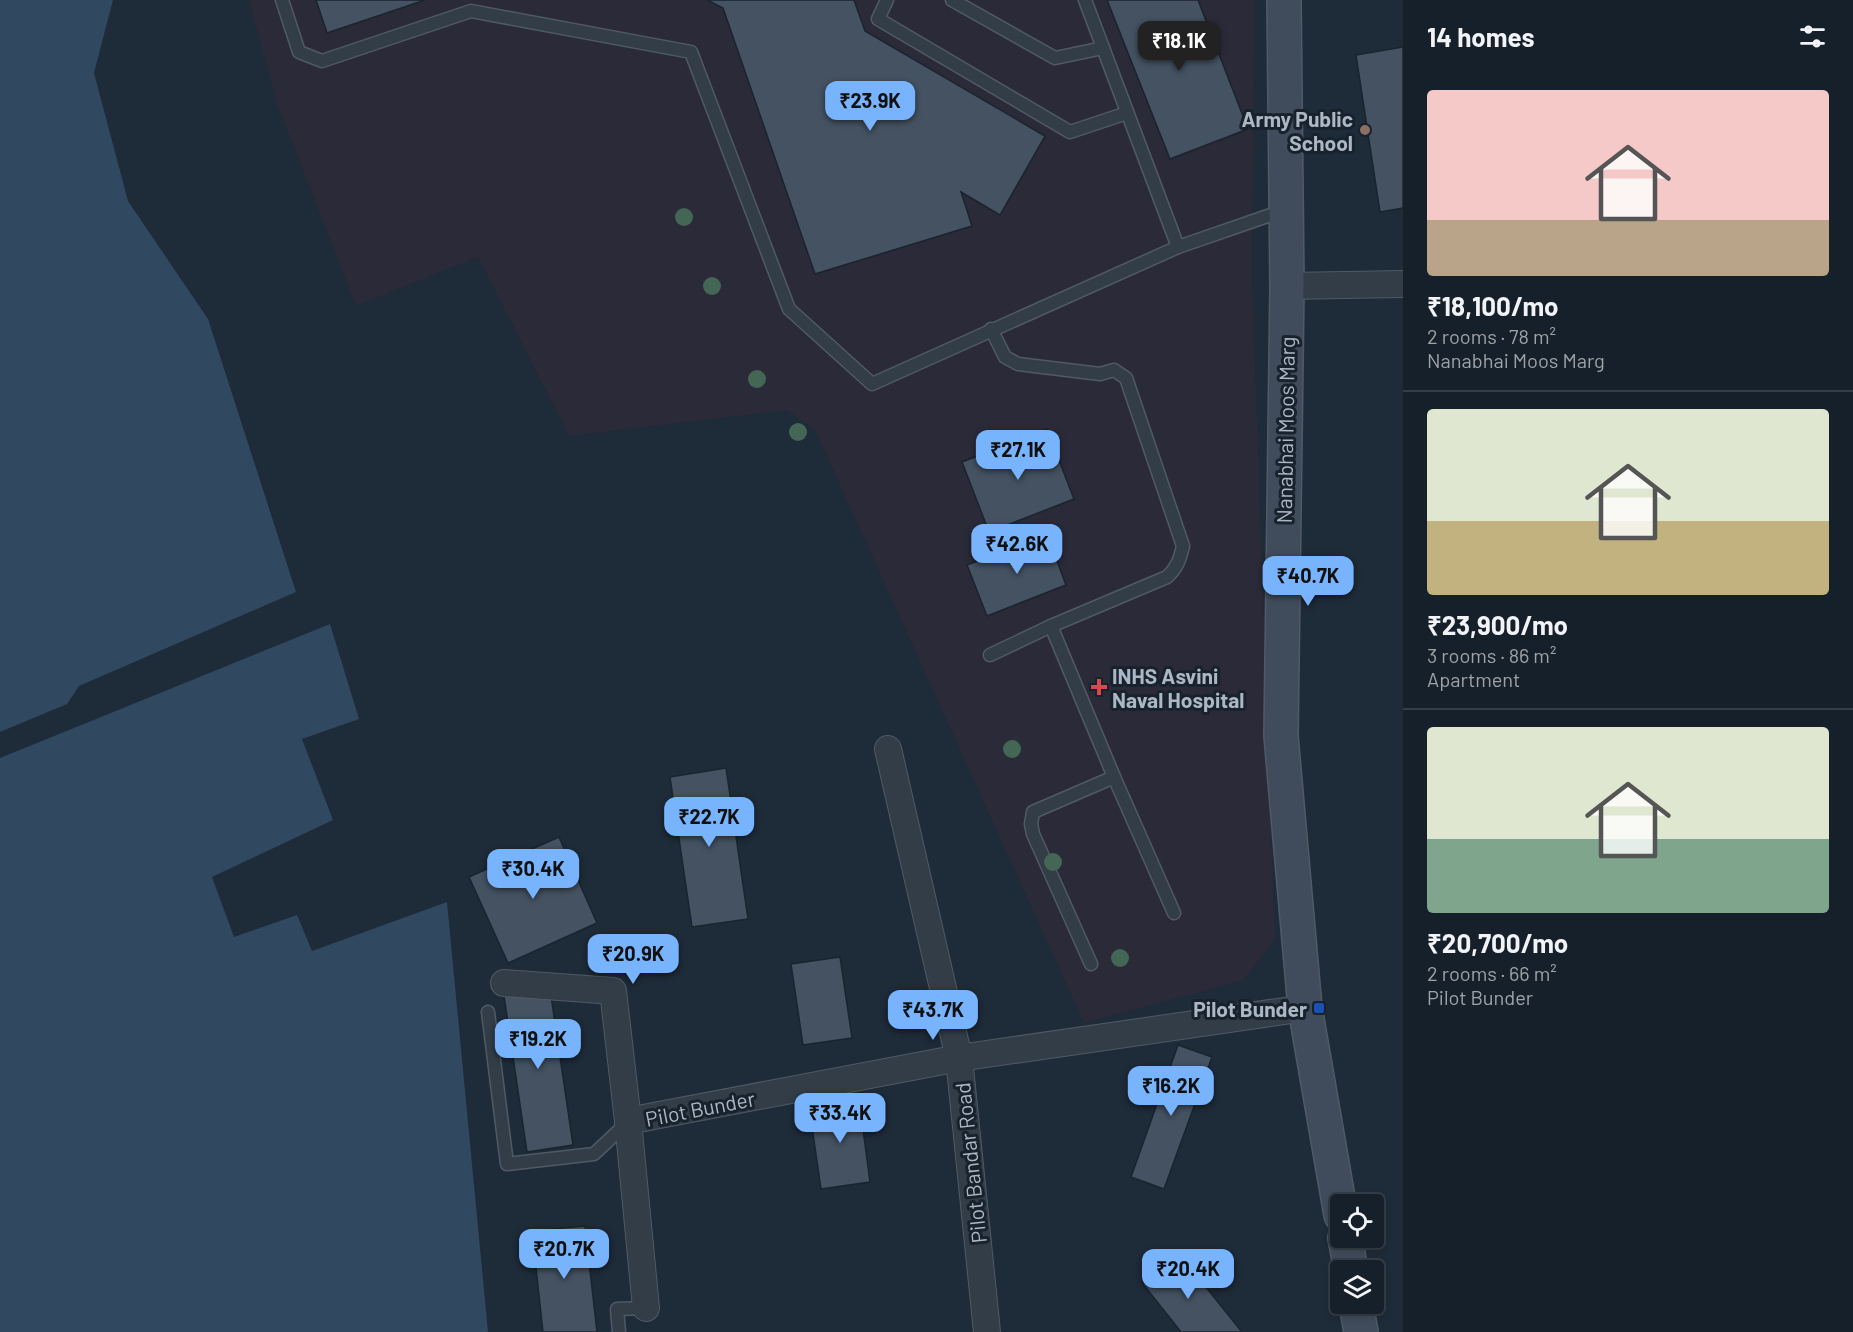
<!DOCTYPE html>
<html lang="en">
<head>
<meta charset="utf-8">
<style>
  body { margin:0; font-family:Barlow,sans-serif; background:#232d36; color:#f1f3f6; height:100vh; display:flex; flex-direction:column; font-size:22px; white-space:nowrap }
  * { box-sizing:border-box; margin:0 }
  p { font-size:20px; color:#9ea3a8 }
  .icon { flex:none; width:33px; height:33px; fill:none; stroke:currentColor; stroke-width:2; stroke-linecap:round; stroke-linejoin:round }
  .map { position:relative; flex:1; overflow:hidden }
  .side { display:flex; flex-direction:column; background:#16202a; width:450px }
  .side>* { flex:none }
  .controls { position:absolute; left:1330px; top:1194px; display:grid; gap:12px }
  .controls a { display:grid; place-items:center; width:54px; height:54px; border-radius:6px; background:#16202a; box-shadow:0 3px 9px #0003,0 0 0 2px #353e47; font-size:30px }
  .price { position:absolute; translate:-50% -51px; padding:0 14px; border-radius:12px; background:#78b4fe; color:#111; font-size:20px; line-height:39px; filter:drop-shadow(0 2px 3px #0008) }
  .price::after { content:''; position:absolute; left:50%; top:36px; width:18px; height:14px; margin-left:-9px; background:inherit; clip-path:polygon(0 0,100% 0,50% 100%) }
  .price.selected { background:#222; color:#fff }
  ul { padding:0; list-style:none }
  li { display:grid; align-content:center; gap:12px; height:318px; padding:0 24px }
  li+li { border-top:2px solid #353e47 }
  li span { display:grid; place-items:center; height:186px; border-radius:6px; color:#555 }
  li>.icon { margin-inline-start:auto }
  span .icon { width:108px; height:108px; fill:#fffc; stroke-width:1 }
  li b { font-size:26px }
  h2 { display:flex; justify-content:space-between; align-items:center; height:72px; padding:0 24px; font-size:26px }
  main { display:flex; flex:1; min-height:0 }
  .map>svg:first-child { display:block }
  .medical { fill:#2b2a39 }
  .water { fill:#304860 }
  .building { fill:#445262; stroke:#1a242f; stroke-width:1.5 }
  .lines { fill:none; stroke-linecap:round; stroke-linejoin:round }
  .lane-casing { stroke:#505a66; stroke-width:15 }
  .street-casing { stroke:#505a66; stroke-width:28 }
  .secondary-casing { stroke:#505a66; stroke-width:36 }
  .lane { stroke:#323d48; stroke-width:12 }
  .street { stroke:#323d48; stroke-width:26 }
  .secondary { stroke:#404c5c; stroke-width:33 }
  .tree { fill:#446654 }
  .education-dot { fill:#8d6e63; stroke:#18222d; stroke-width:2 }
  .health-dot { fill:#e0444e; stroke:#18222d; stroke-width:2 }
  .transit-dot { fill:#1a4fb4; stroke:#18222d; stroke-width:2 }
  .labels { text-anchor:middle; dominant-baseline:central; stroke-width:6; stroke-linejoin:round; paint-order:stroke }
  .poi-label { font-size:21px; font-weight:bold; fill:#acb7c5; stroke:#18222d; text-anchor:end }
  .street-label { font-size:21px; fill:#acb7c5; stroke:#18222d }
</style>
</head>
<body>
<main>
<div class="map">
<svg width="1403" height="1332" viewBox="0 0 1403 1332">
  <rect width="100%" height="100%" fill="#1e2b38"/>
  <path class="medical" d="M249,0H1255L1252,274L1275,938L1244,980L1084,1023L815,430L787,410L569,436L478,257L356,306L277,104Z"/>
  <g class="water">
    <path d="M0,0H113L94,73L128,201L208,319L296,592L79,686L67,704L0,732Z"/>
    <path d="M330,624L359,719L302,739L333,820L212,877L234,937L297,915L312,951L447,902L488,1332H0V758Z"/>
  </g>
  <g class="building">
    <path d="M316,0H425L327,33Z"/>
    <path d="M707,0H854L865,31L1045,136L1000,215L961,192L972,226L815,274L723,8Z"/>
    <path d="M1107,0H1198L1248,129L1170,159Z"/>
    <path d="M1403,47V208L1380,212L1356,55Z"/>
    <path d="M1047,429L1074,499L989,532L962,462Z"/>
    <path d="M1047,534L1066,585L987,616L967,565Z"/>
    <path d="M726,768L748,919L692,927L670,777Z"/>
    <path d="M559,837L597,923L508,963L469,877Z"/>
    <path d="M840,957L852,1038L803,1045L791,964Z"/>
    <path d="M550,989L573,1145L527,1152L504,996Z"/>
    <path d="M1178,1045L1212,1057L1164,1189L1131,1177Z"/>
    <path d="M859,1099L870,1182L821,1189L809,1106Z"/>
    <path d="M585,1226L597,1332H543L532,1231Z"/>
    <path d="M1180,1255L1242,1332H1181L1143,1284Z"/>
  </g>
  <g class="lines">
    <g class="lane-casing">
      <g id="lane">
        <path d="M282,0L299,52L322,61L471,11L691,52L789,309L872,384L1178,247L1285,210"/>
        <path d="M887,0L878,19L1070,132L1127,113"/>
        <path d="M952,0L1055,58L1103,48"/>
        <path d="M1085,0L1178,247"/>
        <path d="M1051,626L1114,777L1033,812L1031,824L1033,834L1091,964"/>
        <path d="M990,655L1051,626L1167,577C1177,568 1180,559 1183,546L1126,378L1114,370L1100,374L1018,364L1005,357L991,329"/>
        <path d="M1114,777L1174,913"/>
        <path d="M488,1012L507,1164L594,1154L628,1122"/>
        <path d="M619,1332L617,1309L646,1308"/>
      </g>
    </g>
    <g class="street-casing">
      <g id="street">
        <path d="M1287,286L1403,284"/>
        <path d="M888,749L959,1058L987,1332"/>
        <path d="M504,983L613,991L628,1121L646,1308"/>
        <path d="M628,1121L959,1058L1305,1008"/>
      </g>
    </g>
    <g class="secondary-casing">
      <g id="secondary">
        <path d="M1284,0L1287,286L1281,736L1305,1008L1341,1215"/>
        <path d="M1345,1238L1351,1270"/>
        <path d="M1356,1304L1361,1332"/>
      </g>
    </g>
    <use href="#lane" class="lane"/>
    <use href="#street" class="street"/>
    <use href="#secondary" class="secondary"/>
  </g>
  <g class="tree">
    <circle cx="684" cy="217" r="9"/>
    <circle cx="712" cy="286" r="9"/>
    <circle cx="757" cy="379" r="9"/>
    <circle cx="798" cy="432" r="9"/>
    <circle cx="1012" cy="749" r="9"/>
    <circle cx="1053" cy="862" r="9"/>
    <circle cx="1120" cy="958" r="9"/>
  </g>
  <circle class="education-dot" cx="1365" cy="130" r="6"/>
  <path class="health-dot" d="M1096 678h6v6h6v6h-6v6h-6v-6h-6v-6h6z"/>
  <rect class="transit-dot" x="1313" y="1002" width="12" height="12" rx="3"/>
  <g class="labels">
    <g class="poi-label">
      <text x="1353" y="118">Army Public<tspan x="1353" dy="24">School</tspan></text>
      <text x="1112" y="675" text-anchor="start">INHS Asvini<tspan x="1112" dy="24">Naval Hospital</tspan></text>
      <text x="1307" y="1008">Pilot Bunder</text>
    </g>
    <g class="street-label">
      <text transform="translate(1285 430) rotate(-89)">Nanabhai Moos Marg</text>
      <text transform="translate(700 1108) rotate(-11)">Pilot Bunder</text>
      <text transform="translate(970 1163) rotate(-96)">Pilot Bandar Road</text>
    </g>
  </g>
</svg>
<div class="controls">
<a><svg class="icon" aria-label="locate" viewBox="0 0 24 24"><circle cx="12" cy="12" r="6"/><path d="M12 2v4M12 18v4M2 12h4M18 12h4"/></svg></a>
<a><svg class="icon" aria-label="layers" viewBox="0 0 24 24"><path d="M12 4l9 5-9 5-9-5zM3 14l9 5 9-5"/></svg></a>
</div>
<b class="price selected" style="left:1179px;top:72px">₹18.1K</b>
<b class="price" style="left:870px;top:132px">₹23.9K</b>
<b class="price" style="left:1018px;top:481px">₹27.1K</b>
<b class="price" style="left:1017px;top:575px">₹42.6K</b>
<b class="price" style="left:1308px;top:607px">₹40.7K</b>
<b class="price" style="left:709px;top:848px">₹22.7K</b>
<b class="price" style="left:533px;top:900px">₹30.4K</b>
<b class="price" style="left:633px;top:985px">₹20.9K</b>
<b class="price" style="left:933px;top:1041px">₹43.7K</b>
<b class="price" style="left:538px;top:1070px">₹19.2K</b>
<b class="price" style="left:1171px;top:1117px">₹16.2K</b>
<b class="price" style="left:840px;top:1144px">₹33.4K</b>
<b class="price" style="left:564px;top:1280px">₹20.7K</b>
<b class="price" style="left:1188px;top:1300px">₹20.4K</b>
</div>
<section class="side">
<h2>14 homes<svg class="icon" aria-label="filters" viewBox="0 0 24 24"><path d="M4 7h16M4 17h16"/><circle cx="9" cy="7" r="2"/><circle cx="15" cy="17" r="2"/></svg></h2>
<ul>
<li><span style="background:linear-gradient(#f6c9c9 70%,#b9a48a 0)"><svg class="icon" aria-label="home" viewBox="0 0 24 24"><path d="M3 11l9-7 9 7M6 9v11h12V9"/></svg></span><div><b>₹18,100/mo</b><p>2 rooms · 78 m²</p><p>Nanabhai Moos Marg</p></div></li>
<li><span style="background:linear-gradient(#dfe7d0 60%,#c2b280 0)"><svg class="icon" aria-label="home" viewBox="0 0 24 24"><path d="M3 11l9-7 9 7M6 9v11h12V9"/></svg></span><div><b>₹23,900/mo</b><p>3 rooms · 86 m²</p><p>Apartment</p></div></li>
<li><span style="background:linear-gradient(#dfe7d0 60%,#7fa58c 0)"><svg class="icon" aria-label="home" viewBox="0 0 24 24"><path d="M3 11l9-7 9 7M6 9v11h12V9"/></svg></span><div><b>₹20,700/mo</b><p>2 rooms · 66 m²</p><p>Pilot Bunder</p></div></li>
</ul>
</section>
</main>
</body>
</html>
